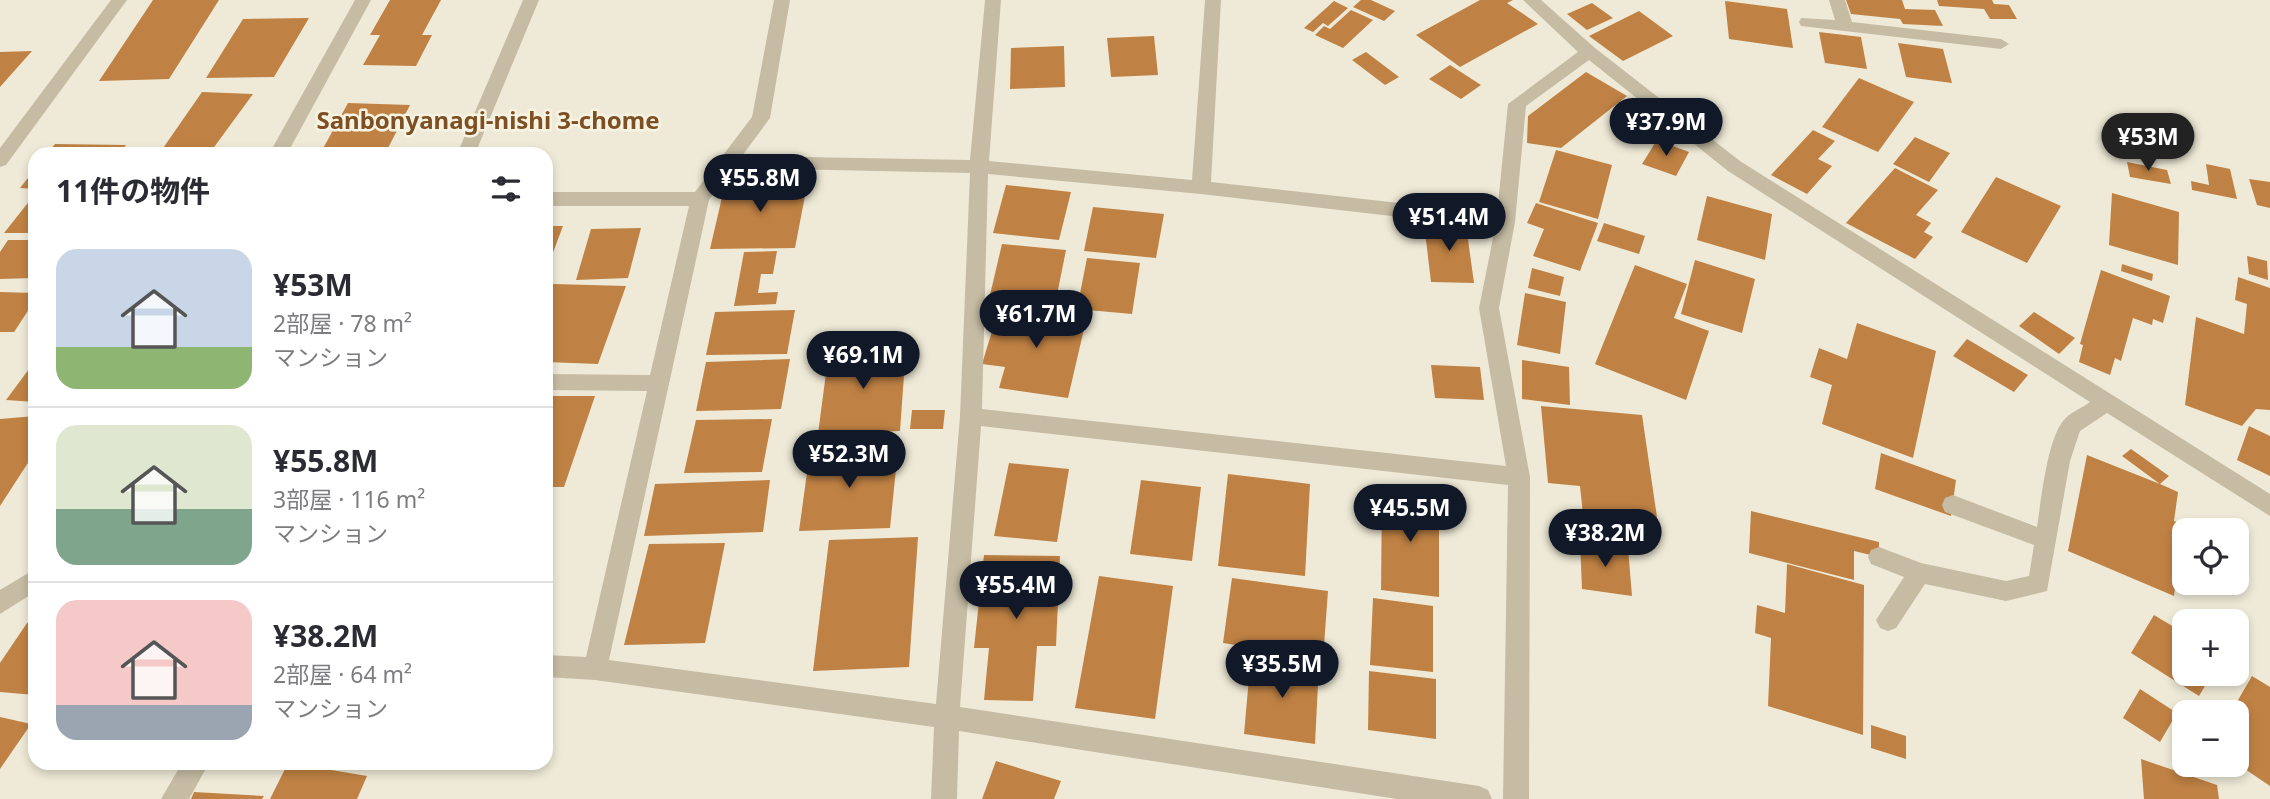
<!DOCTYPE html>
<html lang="ja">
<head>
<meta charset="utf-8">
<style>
  body { margin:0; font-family:"Noto Sans","Noto Sans JP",sans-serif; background:#f2f2f3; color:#2b2b33; height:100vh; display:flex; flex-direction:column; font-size:26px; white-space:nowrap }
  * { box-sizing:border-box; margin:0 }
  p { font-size:23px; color:#7c7c81 }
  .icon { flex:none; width:38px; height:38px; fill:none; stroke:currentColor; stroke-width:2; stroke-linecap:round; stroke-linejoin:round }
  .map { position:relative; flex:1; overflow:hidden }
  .details { position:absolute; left:28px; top:147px; width:525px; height:623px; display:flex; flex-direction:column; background:#fff; border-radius:21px; box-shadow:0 4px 10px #0003 }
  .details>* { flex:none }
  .controls { position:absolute; left:2172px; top:518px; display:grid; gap:14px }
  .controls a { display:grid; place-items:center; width:77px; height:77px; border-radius:14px; background:#fff; box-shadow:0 4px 10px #0003; font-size:35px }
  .price { position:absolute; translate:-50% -60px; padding:0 16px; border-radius:24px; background:#111827; color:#fff; font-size:23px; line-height:46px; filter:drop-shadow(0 2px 4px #0008) }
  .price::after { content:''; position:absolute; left:50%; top:42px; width:21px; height:16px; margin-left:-10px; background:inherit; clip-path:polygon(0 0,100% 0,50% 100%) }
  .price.on { background:#222; color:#fff }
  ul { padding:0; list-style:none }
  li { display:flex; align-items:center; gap:21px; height:175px; padding:0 28px }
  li+li { border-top:2px solid #e1e1e2 }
  li span { display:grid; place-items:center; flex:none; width:196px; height:140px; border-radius:21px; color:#555 }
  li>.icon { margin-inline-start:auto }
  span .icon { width:84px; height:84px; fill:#fffc; stroke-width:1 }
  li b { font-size:30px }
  h2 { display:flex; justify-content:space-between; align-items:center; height:84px; padding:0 28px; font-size:30px }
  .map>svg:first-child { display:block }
  .building { fill:#c08244 }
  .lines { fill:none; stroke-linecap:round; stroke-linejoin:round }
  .minor { fill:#c6bca4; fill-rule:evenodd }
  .labels { text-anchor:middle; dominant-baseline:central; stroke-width:5; stroke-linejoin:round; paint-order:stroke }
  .neighbourhood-label { font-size:24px; font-weight:bold; fill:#7d4f22; stroke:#f7f3e3 }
</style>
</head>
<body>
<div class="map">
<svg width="2270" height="799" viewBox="0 0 2270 799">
  <rect width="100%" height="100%" fill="#efead7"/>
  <g class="building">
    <path d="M153,0H219L169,79L99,81Z"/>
    <path d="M390,0H441L422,35H432L416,66L363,65L380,35H370Z"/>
    <path d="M1361,0H1371L1395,11L1384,21L1353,7Z"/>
    <path d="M1480,0H1513L1507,3L1538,24L1460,67L1416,35Z"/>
    <path d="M1846,0H1902L1905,9L1935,10L1943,26L1903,24L1900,19L1851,14Z"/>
    <path d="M1937,0H1992L1994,4L2009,5L2017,19H1990L1984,9L1939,6Z"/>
    <path d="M1334,1L1348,8L1328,26L1323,23L1313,32L1304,28Z"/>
    <path d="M1725,1L1787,9L1793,48L1729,39Z"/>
    <path d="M1592,3L1613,18L1587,30L1567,14Z"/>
    <path d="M1351,10L1373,20L1343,48L1315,35L1324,26L1330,29Z"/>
    <path d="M1639,11L1673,36L1623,61L1589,36Z"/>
    <path d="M309,18L274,77L206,78L243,19Z"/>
    <path d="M1819,32L1861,37L1867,69L1825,63Z"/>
    <path d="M1154,36L1158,75L1111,77L1107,38Z"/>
    <path d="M1898,43L1943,49L1952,83L1906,77Z"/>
    <path d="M1064,46L1065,87L1010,89L1011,48Z"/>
    <path d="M32,51L0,87V52Z"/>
    <path d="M1366,52L1399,77L1385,85L1352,60Z"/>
    <path d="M1450,65L1481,85L1461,99L1429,79Z"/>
    <path d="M1586,72L1627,96L1561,148L1527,143L1528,116Z"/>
    <path d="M1859,78L1914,102L1878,152L1822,127Z"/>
    <path d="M202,92L253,94L209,154H159Z"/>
    <path d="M348,103L410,105L385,154H320Z"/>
    <path d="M1813,130L1835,141L1818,159L1832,166L1807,194L1771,175Z"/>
    <path d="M1915,137L1950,153L1929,182L1893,164Z"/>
    <path d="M1657,140L1689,152L1676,176L1642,164Z"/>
    <path d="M55,144L126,145L119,154H47Z"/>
    <path d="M1556,150L1612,165L1598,219L1539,202Z"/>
    <path d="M2127,162L2167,170L2171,184L2130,177Z"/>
    <path d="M2206,164L2230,169L2237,199L2192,190L2191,181L2209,185Z"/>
    <path d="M1895,168L1938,190L1916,215L1931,223L1924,232L1933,237L1915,259L1846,223Z"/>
    <path d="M35,169V189L20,188Z"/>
    <path d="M1996,177L2061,206L2027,263L1961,232Z"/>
    <path d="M2249,179L2270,182V208L2257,205Z"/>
    <path d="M726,180H808L795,248L710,249Z"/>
    <path d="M1006,185L1071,192L1059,240L993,233Z"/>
    <path d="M2112,193L2179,212L2178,265L2109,245Z"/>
    <path d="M1707,196L1772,214L1765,260L1697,240Z"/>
    <path d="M31,199H35V233H4Z"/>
    <path d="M1536,203L1598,223L1580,271L1533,256L1544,229L1527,223Z"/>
    <path d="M1093,207L1164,214L1156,258L1084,251Z"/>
    <path d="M1424,223L1466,225L1474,283L1431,282Z"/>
    <path d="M1604,223L1645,236L1639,254L1597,241Z"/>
    <path d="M546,226H563L546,271Z"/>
    <path d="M641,228L628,278L576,280L591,229Z"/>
    <path d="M8,240H35V278L0,279V252Z"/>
    <path d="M1002,244L1066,250L1056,300L990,295Z"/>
    <path d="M777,251L773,274H761L758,293L778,292L776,304L734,306L744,252Z"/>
    <path d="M2247,256L2267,261L2268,280L2249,274Z"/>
    <path d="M1087,258L1140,263L1132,314L1077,309Z"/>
    <path d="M1695,260L1755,279L1742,333L1681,314Z"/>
    <path d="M2122,264L2153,274L2152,281L2121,271Z"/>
    <path d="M1635,265L1687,284L1674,318L1709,331L1686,400L1595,364Z"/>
    <path d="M1532,268L1564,277L1560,296L1528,288Z"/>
    <path d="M2101,270L2170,296L2163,323L2153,319L2152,325L2133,318L2121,361L2115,358L2110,375L2079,362L2083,345L2080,344Z"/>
    <path d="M2238,277L2270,288V410L2256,409L2242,426L2185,405L2196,317L2244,334L2247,304L2235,300Z"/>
    <path d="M553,284L626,286L598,364L546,362V302Z"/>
    <path d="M0,292L35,293V300L14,332H0Z"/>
    <path d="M1525,293L1566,302L1560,354L1517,345Z"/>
    <path d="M1000,305L1087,316L1068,398L999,388L1005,367L982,364Z"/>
    <path d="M795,310L787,354L706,355L715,312Z"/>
    <path d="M2034,312L2075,338L2059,354L2019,326Z"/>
    <path d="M1857,323L1936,351L1913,458L1822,424L1832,385L1810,377L1819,348L1847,359Z"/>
    <path d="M1967,339L2028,375L2014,392L1953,356Z"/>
    <path d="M906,347L900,431L818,434L829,350Z"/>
    <path d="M790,359L781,409L696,411L706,362Z"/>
    <path d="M1522,360L1569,367L1570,405L1522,399Z"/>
    <path d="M35,361V402L6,400Z"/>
    <path d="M1431,365L1480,367L1484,400L1435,398Z"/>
    <path d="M546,396H595L564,487H546Z"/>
    <path d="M1541,406L1642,415L1659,531L1584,524L1580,486L1548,483Z"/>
    <path d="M912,410H945L943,429H910Z"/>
    <path d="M35,416V428L30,434L35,441V452L0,506V419Z"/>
    <path d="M772,419L762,472L684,473L696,420Z"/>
    <path d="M2249,426L2270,436V476L2237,460Z"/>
    <path d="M898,449L890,528L799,531L810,451Z"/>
    <path d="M2131,449L2169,476L2160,484L2178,492L2174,521L2183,525L2174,596L2068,551L2087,455L2160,484L2122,456Z"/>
    <path d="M1881,453L1956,480L1951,516L1875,489Z"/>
    <path d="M1009,463L1069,469L1057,542L994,536Z"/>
    <path d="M1228,474L1310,484L1305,576L1218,566Z"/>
    <path d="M770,480L763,532L644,536L655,484Z"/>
    <path d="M1141,480L1201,487L1192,561L1130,554Z"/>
    <path d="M1382,491L1439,497V597L1381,590Z"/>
    <path d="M1751,511L1879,542V557L1854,551V580L1749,553Z"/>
    <path d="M918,537L909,667L813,671L829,540Z"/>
    <path d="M1580,541L1628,548L1632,596L1582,589Z"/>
    <path d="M725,543L705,643L624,645L649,544Z"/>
    <path d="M984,555L1060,556L1056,646H1037L1033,701L984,700L989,648H974Z"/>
    <path d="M1787,564L1864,585L1863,735L1768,706L1771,638L1755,633L1757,605L1785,613Z"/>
    <path d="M1099,576L1173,586L1155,719L1075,708Z"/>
    <path d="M1232,578L1328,591L1323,659L1223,643Z"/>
    <path d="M1373,598L1433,606V672L1370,665Z"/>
    <path d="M2154,615L2184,633V674H2212L2199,696L2131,653Z"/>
    <path d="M27,623L35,624V695L0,692V663Z"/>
    <path d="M1251,655L1319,664L1315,744L1244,734Z"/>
    <path d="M1369,671L1436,679V739L1368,730Z"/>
    <path d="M2252,676L2270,687V786L2236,763V712H2231Z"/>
    <path d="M2140,689L2177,713L2160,742L2123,718Z"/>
    <path d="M0,717L31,724L0,769Z"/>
    <path d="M1871,725L1906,736V759L1871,748Z"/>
    <path d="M2141,759L2217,785L2219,799H2144Z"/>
    <path d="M996,761L1061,781L1054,799H982Z"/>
    <path d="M219,763H255L251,770L217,768Z"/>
    <path d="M288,763H290L367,776L357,799H270Z"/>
    <path d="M194,792L264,796L262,799H191Z"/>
  </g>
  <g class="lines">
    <g class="minor">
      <path d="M111,0H127L6,165L0,167V148Z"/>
      <path d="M355,0H371L287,154H269Z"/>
      <path d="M523,0H539L475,154H457Z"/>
      <path d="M774,0H790L770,118L742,156L970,160L985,0H1001L989,161L1192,180L1205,0H1221L1211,182L1497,214L1508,104L1578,52L1523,0H1541L1595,48L1740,161L2270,494V516L2107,413L2080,431L2070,461L2047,591L2006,601L1925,584L1896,628L1888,631L1880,628L1876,620L1904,577L1871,564L1868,557L1871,550L1879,547L1921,563L2006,581L2029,576L2034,545L1945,512L1942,505L1945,498L1953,495L2037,527C2041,501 2047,441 2063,421C2069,413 2082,408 2090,402L1728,171L1589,60L1526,106L1515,222L1499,308L1530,477L1529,799H1503L1508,485L981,426L960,707L1479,786L1488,790L1492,799H1397L959,731L957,799H931L934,727L595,680L546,677V655L586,657L647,391L546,390V374L650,375L689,206H546V192H695L752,117ZM733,168L970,173L960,416L936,704L609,660L709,200ZM988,174L1201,194L1495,228L1479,308L1506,466L982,409Z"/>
      <path d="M1829,0H1845L1852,22L2001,39L2009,44L2001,49L1801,26L1799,22L1801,18L1835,20Z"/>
      <path d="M35,569V592L0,614V590Z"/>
      <path d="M182,763H209L189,799H161Z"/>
    </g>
  </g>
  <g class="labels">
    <g class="neighbourhood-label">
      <text x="488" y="119">Sanbonyanagi-nishi 3-chome</text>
    </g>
  </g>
</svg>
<div class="controls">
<a><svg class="icon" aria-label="locate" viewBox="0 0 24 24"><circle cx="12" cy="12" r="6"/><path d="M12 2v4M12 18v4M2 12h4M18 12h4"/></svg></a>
<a>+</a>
<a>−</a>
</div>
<b class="price" style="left:1666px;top:158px">¥37.9M</b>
<b class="price on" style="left:2148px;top:173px">¥53M</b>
<b class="price" style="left:760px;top:214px">¥55.8M</b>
<b class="price" style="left:1449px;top:253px">¥51.4M</b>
<b class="price" style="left:1036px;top:350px">¥61.7M</b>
<b class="price" style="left:863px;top:391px">¥69.1M</b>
<b class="price" style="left:849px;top:490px">¥52.3M</b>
<b class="price" style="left:1410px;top:544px">¥45.5M</b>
<b class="price" style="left:1605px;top:569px">¥38.2M</b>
<b class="price" style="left:1016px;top:621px">¥55.4M</b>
<b class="price" style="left:1282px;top:700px">¥35.5M</b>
<section class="details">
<h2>11件の物件<svg class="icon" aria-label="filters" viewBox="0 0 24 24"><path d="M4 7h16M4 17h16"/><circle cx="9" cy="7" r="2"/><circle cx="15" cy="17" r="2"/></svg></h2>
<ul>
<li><span style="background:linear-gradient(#c9d6e8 70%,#8fb573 0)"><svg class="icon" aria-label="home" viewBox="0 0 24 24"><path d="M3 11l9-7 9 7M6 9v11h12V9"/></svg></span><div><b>¥53M</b><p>2部屋 · 78 m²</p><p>マンション</p></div></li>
<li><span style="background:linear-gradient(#dfe7d0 60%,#7fa58c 0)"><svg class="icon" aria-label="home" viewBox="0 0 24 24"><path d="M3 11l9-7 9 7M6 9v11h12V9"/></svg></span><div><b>¥55.8M</b><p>3部屋 · 116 m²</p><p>マンション</p></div></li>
<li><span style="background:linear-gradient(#f6c9c9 75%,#9aa5b1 0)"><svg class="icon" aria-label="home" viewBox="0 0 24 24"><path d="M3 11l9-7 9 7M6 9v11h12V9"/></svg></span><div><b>¥38.2M</b><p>2部屋 · 64 m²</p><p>マンション</p></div></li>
</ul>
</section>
</div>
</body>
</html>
